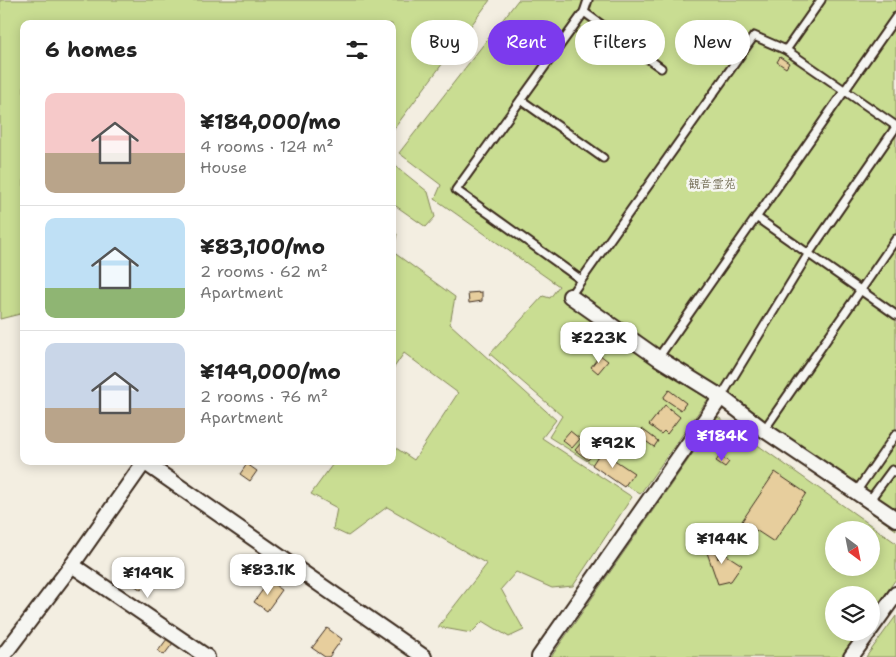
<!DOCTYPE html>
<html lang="en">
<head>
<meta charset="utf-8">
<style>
  body { margin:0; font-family:"Shantell Sans","Klee One",sans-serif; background:#f2f2f2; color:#222; height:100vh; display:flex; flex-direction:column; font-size:19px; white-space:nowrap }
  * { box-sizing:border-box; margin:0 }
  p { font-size:16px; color:#767676 }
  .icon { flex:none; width:28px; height:28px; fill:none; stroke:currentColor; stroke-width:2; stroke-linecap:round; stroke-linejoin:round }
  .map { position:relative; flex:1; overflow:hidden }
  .sheet { position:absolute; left:20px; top:20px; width:376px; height:445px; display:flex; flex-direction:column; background:#fff; border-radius:10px; box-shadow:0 2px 12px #0003 }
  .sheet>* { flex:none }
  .guide { position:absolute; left:411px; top:20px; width:409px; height:45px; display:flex; gap:10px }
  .needle { width:32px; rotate:148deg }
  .buttons { position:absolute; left:825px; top:521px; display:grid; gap:10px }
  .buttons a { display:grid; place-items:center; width:55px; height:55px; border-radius:50%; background:#fff; box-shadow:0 2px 12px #0003; font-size:25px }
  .price { position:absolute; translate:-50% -42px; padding:0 11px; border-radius:10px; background:#fff; color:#222; font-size:16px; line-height:32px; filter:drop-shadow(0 1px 2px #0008) }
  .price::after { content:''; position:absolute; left:50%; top:30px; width:15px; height:11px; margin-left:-8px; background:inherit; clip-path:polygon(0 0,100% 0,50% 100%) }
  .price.selected { background:#7c3aed; color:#fff }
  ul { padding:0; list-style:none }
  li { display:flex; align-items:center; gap:15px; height:125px; padding:0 25px }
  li+li { border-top:1px solid #e0e0e0 }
  li span { display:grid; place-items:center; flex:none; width:140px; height:100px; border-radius:10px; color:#555 }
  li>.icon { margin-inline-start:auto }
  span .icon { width:60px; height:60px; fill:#fffc; stroke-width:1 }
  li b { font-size:21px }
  h2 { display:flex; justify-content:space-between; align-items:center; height:60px; padding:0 25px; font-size:21px }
  .pill { padding:0 18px; border-radius:22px; background:#fff; box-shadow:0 2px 12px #0003; font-size:18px; line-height:45px }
  .pill.selected { background:#7c3aed; color:#fff }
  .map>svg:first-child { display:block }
  .green { fill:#c9dd92; stroke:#828458; fill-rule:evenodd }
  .building { fill:#e7ce9d; stroke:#3b2a1e }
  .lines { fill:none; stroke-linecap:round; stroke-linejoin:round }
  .service-casing { stroke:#3b2a1e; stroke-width:11 }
  .minor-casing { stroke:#3b2a1e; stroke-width:18 }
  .service { stroke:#f6f6f2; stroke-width:7 }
  .minor { stroke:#f6f6f2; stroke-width:14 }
  .labels { text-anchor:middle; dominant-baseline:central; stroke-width:5; stroke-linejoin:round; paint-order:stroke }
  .park-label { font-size:12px; fill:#5e573b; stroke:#f6f6f2 }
</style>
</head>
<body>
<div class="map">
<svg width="896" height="657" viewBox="0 0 896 657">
  <rect width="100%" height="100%" fill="#f3eee1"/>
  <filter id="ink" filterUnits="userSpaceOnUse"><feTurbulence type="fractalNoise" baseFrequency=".02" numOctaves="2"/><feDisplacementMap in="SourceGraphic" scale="10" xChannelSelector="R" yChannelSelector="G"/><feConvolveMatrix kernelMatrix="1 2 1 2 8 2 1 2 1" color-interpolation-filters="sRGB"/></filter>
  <g filter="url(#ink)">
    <g class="green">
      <path d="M0,0H490L393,130L392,24H24V313L0,319Z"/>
      <path d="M518,0H896V530L708,399L640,494L549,437L562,416L490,354L543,296L550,298L559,286L435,199L441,185L399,153Z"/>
      <path d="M392,163L428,192L435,217L426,227L393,204Z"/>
      <path d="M393,234H397L393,252L455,297L450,324L556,420L542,438L632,497L573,586L552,588L516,572L501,589L524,630L509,637L483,621L471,633L438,627L487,564L387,507L348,536L333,529L337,508L311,494L335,461H392L393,446L414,460L458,393L404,353L393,369Z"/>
      <path d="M718,417L896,543V579L871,614V595H834V632L858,633L841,657H551ZM834,530H871V568H834Z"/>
      <path d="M896,616V657H866Z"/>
    </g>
    <g class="building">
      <path d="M780,57L789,63L786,68L777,62Z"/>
      <path d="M482,292V301L469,303L468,293Z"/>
      <path d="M600,355L608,361L598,373L591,367Z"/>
      <path d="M669,390L686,403L681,410L663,398Z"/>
      <path d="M665,405L680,417L667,434L664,431L661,434L649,425Z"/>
      <path d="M642,429L658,441L654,447L637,435Z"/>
      <path d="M570,431L580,439L572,448L562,440Z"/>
      <path d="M582,442L595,452L588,460L575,450Z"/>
      <path d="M601,451L634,473L624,487L592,465Z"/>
      <path d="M720,456L729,462L725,467L716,461Z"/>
      <path d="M247,464L257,471L250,481L240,474Z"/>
      <path d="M775,472L806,493L774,542L742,521Z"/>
      <path d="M712,542L718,559L722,552L742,565L731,581L718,584L704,544Z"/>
      <path d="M138,566L152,576L141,590L127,580Z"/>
      <path d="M269,581L282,590L267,611L254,602Z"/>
      <path d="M327,628L342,639L329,657H325L312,648Z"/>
      <path d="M167,639L173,643L164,655L158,651Z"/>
    </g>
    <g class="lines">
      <g class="service-casing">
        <g id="service">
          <path d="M584,12L661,68"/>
          <path d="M786,50L821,0"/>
          <path d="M521,100L603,158"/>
          <path d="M756,217L896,315"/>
          <path d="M580,279L456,190L584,12L588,0"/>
          <path d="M570,296L754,36L786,50L896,126"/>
          <path d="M658,358L896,17"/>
          <path d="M721,397L809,253L896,127"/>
          <path d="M764,430L896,239"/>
          <path d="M856,492L896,434"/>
          <path d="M869,501L892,470L896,473"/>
        </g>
      </g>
      <g class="minor-casing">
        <g id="minor">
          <path d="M570,296L658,358L721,397L764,430L896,519"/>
          <path d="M144,462L424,657"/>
          <path d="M72,565L207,657"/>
          <path d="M871,629L896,594"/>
          <path d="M2,657L72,565L145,461"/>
          <path d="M539,657L721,397"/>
          <path d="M851,657L869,632"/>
        </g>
      </g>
      <use href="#service" class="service"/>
      <use href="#minor" class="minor"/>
    </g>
  </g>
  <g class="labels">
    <g class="park-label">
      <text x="712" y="184">観音霊苑</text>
    </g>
  </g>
</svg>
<div class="buttons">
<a><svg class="needle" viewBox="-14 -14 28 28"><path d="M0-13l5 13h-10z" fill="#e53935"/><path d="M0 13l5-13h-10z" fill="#767676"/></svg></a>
<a><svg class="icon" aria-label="layers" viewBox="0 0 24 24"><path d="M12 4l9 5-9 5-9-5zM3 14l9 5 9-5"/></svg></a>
</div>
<b class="price" style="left:599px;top:364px">¥223K</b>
<b class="price selected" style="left:722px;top:462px">¥184K</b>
<b class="price" style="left:613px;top:469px">¥92K</b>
<b class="price" style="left:722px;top:565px">¥144K</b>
<b class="price" style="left:268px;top:596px">¥83.1K</b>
<b class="price" style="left:148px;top:599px">¥149K</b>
<div class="guide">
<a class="pill">Buy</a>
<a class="pill selected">Rent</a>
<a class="pill">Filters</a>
<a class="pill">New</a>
</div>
<section class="sheet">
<h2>6 homes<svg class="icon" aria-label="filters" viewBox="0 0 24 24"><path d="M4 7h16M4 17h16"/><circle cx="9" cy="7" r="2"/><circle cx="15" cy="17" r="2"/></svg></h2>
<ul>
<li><span style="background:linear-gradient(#f6c9c9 60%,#b9a48a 0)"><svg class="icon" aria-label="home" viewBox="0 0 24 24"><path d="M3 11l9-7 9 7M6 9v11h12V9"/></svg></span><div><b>¥184,000/mo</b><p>4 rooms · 124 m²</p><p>House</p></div></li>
<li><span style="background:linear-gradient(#bfe0f5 70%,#8fb573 0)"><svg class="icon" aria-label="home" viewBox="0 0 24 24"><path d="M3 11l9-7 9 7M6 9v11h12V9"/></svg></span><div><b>¥83,100/mo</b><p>2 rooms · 62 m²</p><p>Apartment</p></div></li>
<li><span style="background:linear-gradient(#c9d6e8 65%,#b9a48a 0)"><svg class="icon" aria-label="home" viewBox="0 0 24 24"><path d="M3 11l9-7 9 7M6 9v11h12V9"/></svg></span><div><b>¥149,000/mo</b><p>2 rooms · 76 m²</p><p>Apartment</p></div></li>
</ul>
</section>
</div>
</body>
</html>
